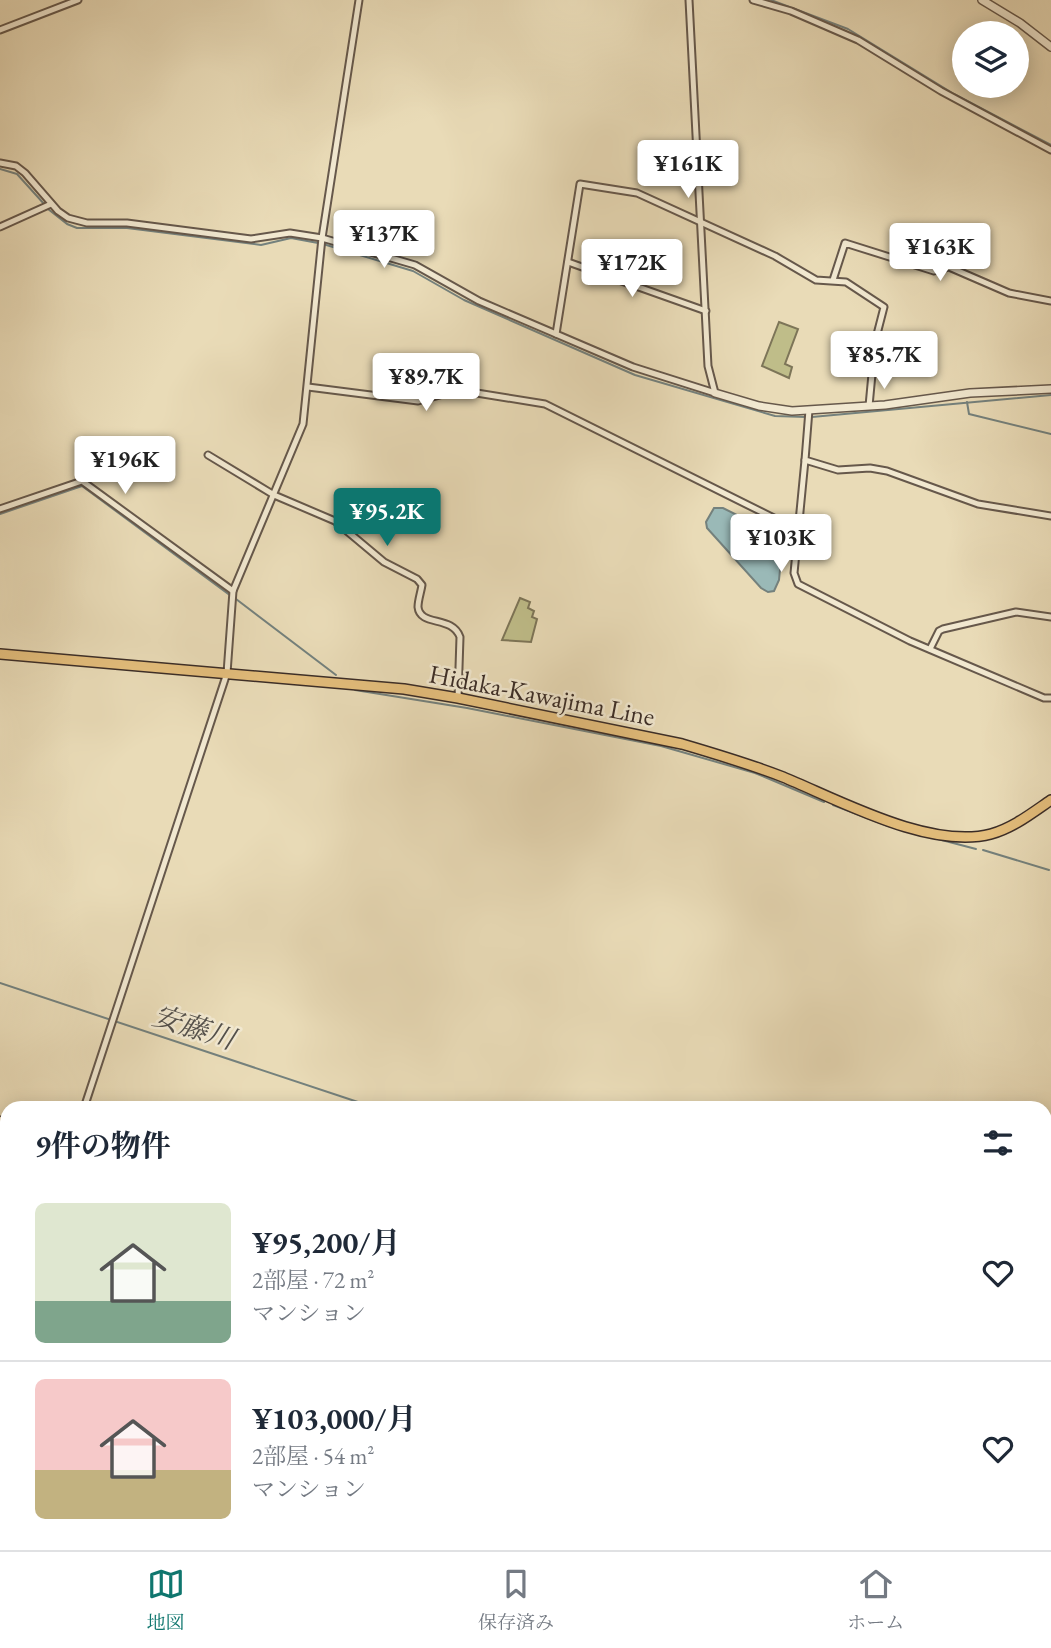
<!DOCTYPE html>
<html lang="ja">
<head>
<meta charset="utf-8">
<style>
  body { margin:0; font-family:"EB Garamond","Noto Serif JP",serif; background:#f6f6f7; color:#1f2937; height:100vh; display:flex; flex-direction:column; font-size:26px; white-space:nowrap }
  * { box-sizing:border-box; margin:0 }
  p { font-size:23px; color:#747a83 }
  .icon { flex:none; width:38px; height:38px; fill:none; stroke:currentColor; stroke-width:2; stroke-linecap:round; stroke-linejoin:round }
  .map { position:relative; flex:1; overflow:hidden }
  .panel { position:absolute; left:0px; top:1101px; width:1052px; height:450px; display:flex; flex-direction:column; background:#fff; border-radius:21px 21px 0 0; box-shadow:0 4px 18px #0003 }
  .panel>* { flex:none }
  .fabs { position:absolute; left:952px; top:21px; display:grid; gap:14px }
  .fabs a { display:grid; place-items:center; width:77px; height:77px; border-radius:50%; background:#fff; box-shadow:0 4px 18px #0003; font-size:35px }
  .price { position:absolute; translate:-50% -60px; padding:0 16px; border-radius:7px; background:#fff; color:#222; font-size:23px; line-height:46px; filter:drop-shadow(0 2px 4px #0008) }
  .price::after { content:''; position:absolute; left:50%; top:42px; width:21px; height:16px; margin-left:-10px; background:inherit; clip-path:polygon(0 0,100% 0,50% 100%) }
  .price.on { background:#0f766e; color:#fff }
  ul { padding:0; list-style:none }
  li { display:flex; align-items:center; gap:21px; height:175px; padding:0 35px }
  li+li { border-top:2px solid #e0e1e3 }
  li span { display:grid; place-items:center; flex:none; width:196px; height:140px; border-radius:10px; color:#555 }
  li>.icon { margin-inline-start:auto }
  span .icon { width:84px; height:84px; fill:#fffc; stroke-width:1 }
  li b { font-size:30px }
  h2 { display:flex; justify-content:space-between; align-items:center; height:84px; padding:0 35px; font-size:30px }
  .tab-bar { display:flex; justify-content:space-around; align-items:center; height:98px; border-top:2px solid #e0e1e3; background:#fff; font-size:19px; color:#747a83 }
  .tab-bar a { display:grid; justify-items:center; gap:4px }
  .tab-bar .on { color:#0f766e }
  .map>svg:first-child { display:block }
  .green { fill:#bfbd89; stroke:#7d7558; stroke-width:2 }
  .water { fill:#9ab9b7; stroke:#74817d; stroke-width:2 }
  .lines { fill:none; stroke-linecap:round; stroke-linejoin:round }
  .stream { stroke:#74817d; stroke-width:2 }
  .minor-casing { stroke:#66584b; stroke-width:9 }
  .tertiary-casing { stroke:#66584b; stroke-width:10 }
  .primary-casing { stroke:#3b2d27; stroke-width:12 }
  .trunk-casing { stroke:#3b2d27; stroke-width:13 }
  .minor { stroke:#f1e8d0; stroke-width:5 }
  .tertiary { stroke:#f1e8d0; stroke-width:7 }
  .primary { stroke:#e4be7c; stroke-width:9 }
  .trunk { stroke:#e4be7c; stroke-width:10 }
  .labels { text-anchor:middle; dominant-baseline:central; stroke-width:5; stroke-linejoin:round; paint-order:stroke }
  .street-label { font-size:26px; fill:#3b2d27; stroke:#f1e8d0 }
  .water-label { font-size:28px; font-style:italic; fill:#53504b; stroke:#f1e8d0 }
</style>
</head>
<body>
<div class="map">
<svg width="1051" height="1550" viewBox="0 0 1051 1550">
  <rect width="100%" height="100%" fill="#e9dbb7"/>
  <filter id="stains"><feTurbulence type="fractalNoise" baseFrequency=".00286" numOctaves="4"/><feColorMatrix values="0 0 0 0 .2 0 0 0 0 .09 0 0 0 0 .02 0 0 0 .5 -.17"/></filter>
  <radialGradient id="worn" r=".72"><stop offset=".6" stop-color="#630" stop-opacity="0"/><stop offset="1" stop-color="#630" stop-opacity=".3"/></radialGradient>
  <g class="green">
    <path d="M779,322L798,329L785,364L792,367L789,378L762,366Z"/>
    <path d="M520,598L530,602L528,608L534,611L532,617L537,619L531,642L502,640Z"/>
  </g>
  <path class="water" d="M714,508H723L783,538L779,580L774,591L768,592L761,588L707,528L706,522Z"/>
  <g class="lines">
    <g class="stream">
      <path d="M771,0L848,29L954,94L1051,145"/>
      <path d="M0,169L17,174L45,205"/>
      <path d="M48,209L67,224L77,228H127L261,245L291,238L318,243"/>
      <path d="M323,244L413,271L464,300L635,375L775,416L806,417"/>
      <path d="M967,402L969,414L1051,434"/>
      <path d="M812,417L1051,395"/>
      <path d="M0,514L82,486L231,596"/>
      <path d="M236,599L336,675"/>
      <path d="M355,690L467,708L661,746L755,773L824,802"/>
      <path d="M833,805L888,826L976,849"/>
      <path d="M983,850L1049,870"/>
      <path d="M0,983L376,1108"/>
      <path d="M0,1296L7,1299"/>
      <path d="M1045,1329L1051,1331"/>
      <path d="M0,1474L7,1475"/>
      <path d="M542,1544L592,1550"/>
    </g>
    <g class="minor-casing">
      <g id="minor">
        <path d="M689,0L708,366L715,393"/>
        <path d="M753,0L791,11L858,40L941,91L1051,150"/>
        <path d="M0,30L78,0"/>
        <path d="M0,163L16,166L25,173L58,211L68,218L87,223H127L251,239L290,233L322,238L415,265L479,301L633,367L715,393"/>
        <path d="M0,227L51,204"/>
        <path d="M568,262L706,311"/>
        <path d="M833,280L845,243L934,271L949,267L1009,293L1051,301"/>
        <path d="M556,334L580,184L637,193L775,256L816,280L846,282L884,307L875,342L869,406"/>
        <path d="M308,387L418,401L458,390L545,404L796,529L798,532L794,573L798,584L910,641L1044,698H1051"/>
        <path d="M809,410L805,460L838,470L870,468L887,471L978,504L1051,516"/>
        <path d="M208,455L274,495L335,521L384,562L417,579L422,585C421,592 418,600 418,607C420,627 452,615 460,637L458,698"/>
        <path d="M0,509L82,481L233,591"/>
        <path d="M798,532L805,460"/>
        <path d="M930,649L939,631L943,629L1016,612L1051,617"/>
        <path d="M84,1108L227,673L233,591L303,424L322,238L359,0"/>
      </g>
    </g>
    <g class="tertiary-casing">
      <g id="tertiary">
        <path d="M982,0L1020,23L1051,47"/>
        <path d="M715,393L759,406L792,411L885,405L970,393L1051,389"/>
        <path d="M0,1482L7,1483"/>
        <path d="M482,1544L532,1550"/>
      </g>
    </g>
    <g class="primary-casing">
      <path id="primary" d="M0,654L404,689L458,698L682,744C716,754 750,764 783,777C839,800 930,850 991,834C1013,828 1032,813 1051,800"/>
    </g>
    <g class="trunk-casing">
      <g id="trunk">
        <path d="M0,1122L7,1134"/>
        <path d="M0,1143L7,1155"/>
        <path d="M239,1544L243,1550"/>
        <path d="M251,1544L255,1550"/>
      </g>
    </g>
    <use href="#minor" class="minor"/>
    <use href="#tertiary" class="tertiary"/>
    <use href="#primary" class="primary"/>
    <use href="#trunk" class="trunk"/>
  </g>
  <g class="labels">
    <g class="street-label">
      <text transform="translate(542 695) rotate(11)">Hidaka-Kawajima Line</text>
    </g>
    <g class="water-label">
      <text transform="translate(194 1027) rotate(18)">安藤川</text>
    </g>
  </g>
  <rect width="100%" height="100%" filter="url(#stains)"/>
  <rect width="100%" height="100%" fill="url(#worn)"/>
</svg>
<div class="fabs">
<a><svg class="icon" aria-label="layers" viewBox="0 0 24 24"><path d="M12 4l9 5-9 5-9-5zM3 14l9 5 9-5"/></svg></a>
</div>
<b class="price" style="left:688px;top:200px">¥161K</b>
<b class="price" style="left:384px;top:270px">¥137K</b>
<b class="price" style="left:940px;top:283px">¥163K</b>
<b class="price" style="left:632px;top:299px">¥172K</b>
<b class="price" style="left:884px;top:391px">¥85.7K</b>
<b class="price" style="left:426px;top:413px">¥89.7K</b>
<b class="price" style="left:125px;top:496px">¥196K</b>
<b class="price on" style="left:387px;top:548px">¥95.2K</b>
<b class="price" style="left:781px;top:574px">¥103K</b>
<section class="panel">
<h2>9件の物件<svg class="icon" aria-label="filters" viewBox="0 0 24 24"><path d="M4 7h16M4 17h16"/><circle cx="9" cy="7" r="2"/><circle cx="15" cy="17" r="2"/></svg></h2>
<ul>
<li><span style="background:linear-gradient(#dfe7d0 70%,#7fa58c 0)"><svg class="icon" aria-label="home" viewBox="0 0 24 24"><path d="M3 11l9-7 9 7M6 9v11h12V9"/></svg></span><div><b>¥95,200/月</b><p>2部屋 · 72 m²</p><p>マンション</p></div><svg class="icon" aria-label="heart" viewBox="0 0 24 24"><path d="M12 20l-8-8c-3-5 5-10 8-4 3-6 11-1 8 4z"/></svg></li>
<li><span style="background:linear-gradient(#f6c9c9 65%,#c2b280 0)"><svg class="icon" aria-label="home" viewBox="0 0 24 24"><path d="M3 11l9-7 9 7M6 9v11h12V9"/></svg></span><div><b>¥103,000/月</b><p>2部屋 · 54 m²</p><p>マンション</p></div><svg class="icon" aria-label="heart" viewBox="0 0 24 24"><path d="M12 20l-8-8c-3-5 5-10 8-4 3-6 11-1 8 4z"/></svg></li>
</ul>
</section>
</div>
<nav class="tab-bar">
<a class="on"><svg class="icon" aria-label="map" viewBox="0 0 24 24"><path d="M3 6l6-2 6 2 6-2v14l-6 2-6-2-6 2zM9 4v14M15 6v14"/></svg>地図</a>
<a><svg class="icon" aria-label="saved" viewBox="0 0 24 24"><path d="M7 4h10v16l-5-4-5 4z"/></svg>保存済み</a>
<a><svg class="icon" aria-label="home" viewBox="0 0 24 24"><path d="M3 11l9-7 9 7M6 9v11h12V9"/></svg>ホーム</a>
</nav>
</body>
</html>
